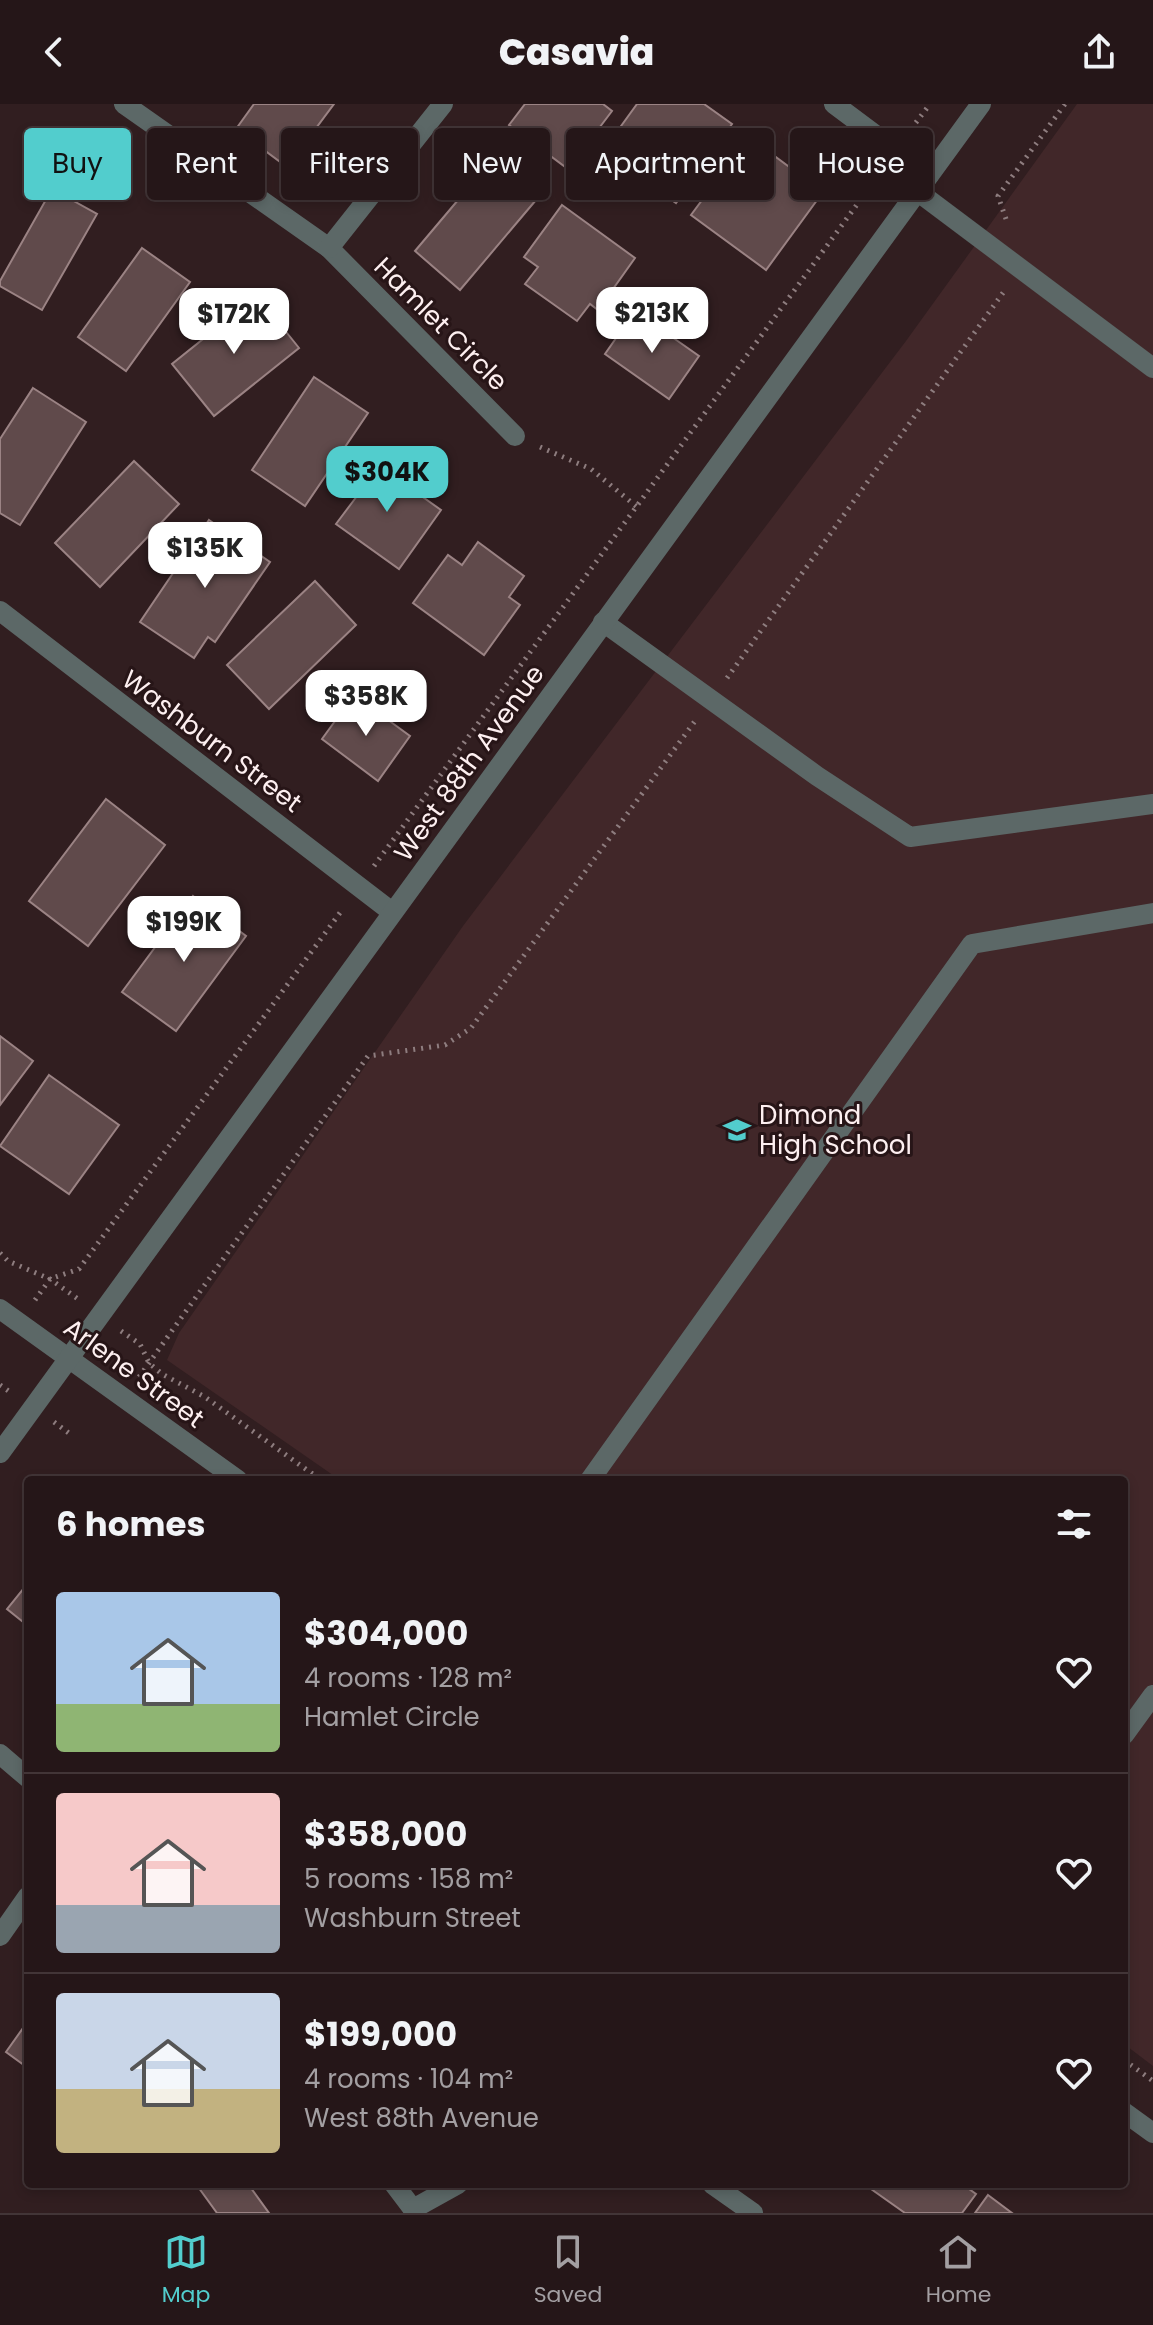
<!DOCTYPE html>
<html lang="en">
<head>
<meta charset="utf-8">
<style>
  body { margin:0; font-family:Poppins,sans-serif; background:#2d1f21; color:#f1f3f6; height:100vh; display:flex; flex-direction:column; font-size:30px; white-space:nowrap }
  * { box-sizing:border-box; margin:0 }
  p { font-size:26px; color:#a39fa2 }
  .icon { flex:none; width:44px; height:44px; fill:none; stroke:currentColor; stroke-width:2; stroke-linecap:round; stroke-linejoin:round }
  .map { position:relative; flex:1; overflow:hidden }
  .sheet { position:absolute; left:24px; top:1372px; width:1104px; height:712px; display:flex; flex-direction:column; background:#251618; border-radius:8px; box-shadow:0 4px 12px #0003,0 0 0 2px #423537 }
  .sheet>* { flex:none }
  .hud { position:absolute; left:24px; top:24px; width:1106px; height:72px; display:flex; gap:16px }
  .price { position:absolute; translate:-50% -68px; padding:0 18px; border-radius:16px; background:#fff; color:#222; font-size:26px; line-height:52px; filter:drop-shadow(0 2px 4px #0008) }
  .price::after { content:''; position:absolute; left:50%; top:48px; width:24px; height:18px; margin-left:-12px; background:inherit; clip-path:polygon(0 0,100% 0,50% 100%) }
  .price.current { background:#52cdcd; color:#111 }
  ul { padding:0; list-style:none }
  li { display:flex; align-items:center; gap:24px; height:200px; padding:0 32px }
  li+li { border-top:2px solid #423537 }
  li span { display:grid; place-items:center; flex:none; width:224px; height:160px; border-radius:8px; color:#555 }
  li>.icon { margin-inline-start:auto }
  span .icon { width:96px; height:96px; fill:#fffc; stroke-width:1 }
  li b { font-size:34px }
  h2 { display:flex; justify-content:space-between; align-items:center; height:96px; padding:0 32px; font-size:34px }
  .tag { padding:0 28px; border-radius:8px; background:#251618; box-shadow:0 4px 12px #0003,0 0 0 2px #423537; font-size:28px; line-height:72px }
  .tag.current { background:#52cdcd; color:#111 }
  header { display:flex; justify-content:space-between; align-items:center; height:104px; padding:0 32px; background:#251618; font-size:36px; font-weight:800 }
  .tab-bar { display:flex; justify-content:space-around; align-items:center; height:112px; border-top:2px solid #423537; background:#251618; font-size:22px; color:#a39fa2 }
  .tab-bar a { display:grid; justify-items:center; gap:4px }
  .tab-bar .current { color:#52cdcd }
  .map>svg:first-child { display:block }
  .built { fill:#412729 }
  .building { fill:#604a4b; stroke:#9b8384; stroke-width:2 }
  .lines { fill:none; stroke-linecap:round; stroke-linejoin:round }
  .path { stroke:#8e7d7f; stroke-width:5; stroke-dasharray:2 6; stroke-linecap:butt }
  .minor { stroke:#5c6867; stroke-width:20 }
  .labels { text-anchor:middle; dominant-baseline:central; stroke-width:6; stroke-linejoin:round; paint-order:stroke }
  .street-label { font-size:26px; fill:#fdeff0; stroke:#271517 }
  .poi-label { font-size:26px; fill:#fdeff0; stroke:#271517; text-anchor:start }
</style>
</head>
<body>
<header><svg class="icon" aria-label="back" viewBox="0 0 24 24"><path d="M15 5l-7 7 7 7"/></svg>Casavia<svg class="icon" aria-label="share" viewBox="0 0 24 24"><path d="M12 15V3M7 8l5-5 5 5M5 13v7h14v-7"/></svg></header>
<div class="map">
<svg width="1153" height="2109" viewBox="0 0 1153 2109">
  <rect width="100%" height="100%" fill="#311e20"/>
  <path class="built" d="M1077,0H1153V1962L1124,1940V1376H340L167,1256L179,1229L463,822L906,237Z"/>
  <g class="building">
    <path d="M254,0H334L287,63L236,25Z"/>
    <path d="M525,0H603L612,7L568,65L509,21Z"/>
    <path d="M637,0H704L732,20L676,99L603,47Z"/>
    <path d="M749,33L823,88L766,166L691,111Z"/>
    <path d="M491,57L536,96L460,186L415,147Z"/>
    <path d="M52,85L97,110L42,206L0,182V177Z"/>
    <path d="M562,101L635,154L598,206L590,200L577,217L525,180L538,163L524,153Z"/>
    <path d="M142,144L190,178L126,267L78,233Z"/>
    <path d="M263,199L299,244L214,312L172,260L213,227L205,217L225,201L239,218Z"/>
    <path d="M635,207L699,252L669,295L605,250Z"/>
    <path d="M314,273L368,309L305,402L252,366Z"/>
    <path d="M33,284L86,318L20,421L0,409V335Z"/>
    <path d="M368,354L441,406L399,465L336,420L357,392L346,384Z"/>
    <path d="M134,357L179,400L100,483L55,439Z"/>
    <path d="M209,416L270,458L215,538L208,533L194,554L140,518Z"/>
    <path d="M478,438L524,472L509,493L520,501L484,551L413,499L448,451L462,461Z"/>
    <path d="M315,477L356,521L269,605L227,561Z"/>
    <path d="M354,591L410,632L378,677L322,635Z"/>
    <path d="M106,695L165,741L88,842L29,797Z"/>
    <path d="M193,792L246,832L176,927L122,888Z"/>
    <path d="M0,932L33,957L0,1001Z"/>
    <path d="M49,971L119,1021L69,1090L0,1042Z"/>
    <path d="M28,1479V1522L7,1505Z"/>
    <path d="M28,1917V1964L6,1948Z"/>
    <path d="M196,2080H248L269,2109H217Z"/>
    <path d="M864,2080H962L976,2090L962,2109H905Z"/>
    <path d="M988,2091L1012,2109H975Z"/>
  </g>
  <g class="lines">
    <g class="path">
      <path d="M911,25L930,0"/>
      <path d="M1006,115L998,92L1065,0"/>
      <path d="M540,343L591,365L637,403"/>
      <path d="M727,574L1005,186"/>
      <path d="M374,762L880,69"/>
      <path d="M0,1149L8,1157L50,1175L78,1195"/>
      <path d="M35,1196L50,1175L79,1165L342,806"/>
      <path d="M121,1227L140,1240L149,1259L162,1270L205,1293L321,1376"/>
      <path d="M139,1273L368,952L445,941L471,924L695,617"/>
      <path d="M0,1281L10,1288"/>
      <path d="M54,1318L70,1330"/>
      <path d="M1124,1956L1153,1977"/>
    </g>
    <g class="minor">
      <path d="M124,0L329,144L515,332"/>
      <path d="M834,0L929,71"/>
      <path d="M917,87L1153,264"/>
      <path d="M329,144L443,0"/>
      <path d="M0,507L392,808"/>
      <path d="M603,518L817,672L910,733L1153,700"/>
      <path d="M0,1205L238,1376"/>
      <path d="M0,1349L981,0"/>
      <path d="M590,1376L972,840L1153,809"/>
      <path d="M1124,1631L1153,1591"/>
      <path d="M0,1650L28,1674"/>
      <path d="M0,1832L28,1792"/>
      <path d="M1124,2008L1153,2029"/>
      <path d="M394,2080L416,2109"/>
      <path d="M712,2080L753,2109"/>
      <path d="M413,2105L458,2080"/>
    </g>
  </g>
  <defs>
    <g id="school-bare" transform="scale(2.16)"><path d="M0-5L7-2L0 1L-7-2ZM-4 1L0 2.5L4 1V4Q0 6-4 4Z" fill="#52cdcd" stroke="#271517" stroke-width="2.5" paint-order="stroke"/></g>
  </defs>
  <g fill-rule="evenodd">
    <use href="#school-bare" x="737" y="1026"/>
  </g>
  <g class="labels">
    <g class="street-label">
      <text transform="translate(441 220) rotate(45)">Hamlet Circle</text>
      <text transform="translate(212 637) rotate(37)">Washburn Street</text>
      <text transform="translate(469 659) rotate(-54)">West 88th Avenue</text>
      <text transform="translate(134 1269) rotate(36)">Arlene Street</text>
    </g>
    <g class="poi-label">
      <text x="759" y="1011">Dimond<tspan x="759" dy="30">High School</tspan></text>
    </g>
  </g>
</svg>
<b class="price" style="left:652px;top:251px">$213K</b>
<b class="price" style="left:234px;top:252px">$172K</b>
<b class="price current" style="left:387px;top:410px">$304K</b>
<b class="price" style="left:205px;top:486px">$135K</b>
<b class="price" style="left:366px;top:634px">$358K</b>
<b class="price" style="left:184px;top:860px">$199K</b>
<div class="hud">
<a class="tag current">Buy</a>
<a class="tag">Rent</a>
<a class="tag">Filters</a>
<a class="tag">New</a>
<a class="tag">Apartment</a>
<a class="tag">House</a>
</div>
<section class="sheet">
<h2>6 homes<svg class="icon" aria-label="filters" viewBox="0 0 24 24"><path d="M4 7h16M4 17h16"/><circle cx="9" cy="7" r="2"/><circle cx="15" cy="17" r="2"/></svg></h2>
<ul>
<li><span style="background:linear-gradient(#a9c7e8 70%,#8fb573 0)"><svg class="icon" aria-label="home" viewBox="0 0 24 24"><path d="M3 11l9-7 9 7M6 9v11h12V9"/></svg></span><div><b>$304,000</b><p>4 rooms · 128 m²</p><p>Hamlet Circle</p></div><svg class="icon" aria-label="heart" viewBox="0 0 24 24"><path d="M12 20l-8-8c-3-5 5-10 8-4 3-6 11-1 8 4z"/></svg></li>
<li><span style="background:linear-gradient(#f6c9c9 70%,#9aa5b1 0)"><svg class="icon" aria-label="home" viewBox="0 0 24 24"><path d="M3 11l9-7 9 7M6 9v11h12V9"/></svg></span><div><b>$358,000</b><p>5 rooms · 158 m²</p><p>Washburn Street</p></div><svg class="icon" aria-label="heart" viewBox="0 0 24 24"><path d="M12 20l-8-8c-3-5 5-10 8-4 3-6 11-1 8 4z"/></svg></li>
<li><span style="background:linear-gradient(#c9d6e8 60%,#c2b280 0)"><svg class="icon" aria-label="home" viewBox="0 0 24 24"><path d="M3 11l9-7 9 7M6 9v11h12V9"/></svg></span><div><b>$199,000</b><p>4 rooms · 104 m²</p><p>West 88th Avenue</p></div><svg class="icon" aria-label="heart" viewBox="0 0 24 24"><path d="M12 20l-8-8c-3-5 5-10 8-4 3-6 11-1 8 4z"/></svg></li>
</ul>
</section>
</div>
<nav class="tab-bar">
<a class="current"><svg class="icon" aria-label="map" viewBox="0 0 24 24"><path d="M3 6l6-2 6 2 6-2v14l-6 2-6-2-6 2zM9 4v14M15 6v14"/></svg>Map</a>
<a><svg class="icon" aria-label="saved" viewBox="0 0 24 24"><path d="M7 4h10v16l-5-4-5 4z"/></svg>Saved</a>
<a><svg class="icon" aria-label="home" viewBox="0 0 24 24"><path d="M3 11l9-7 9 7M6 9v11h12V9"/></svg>Home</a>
</nav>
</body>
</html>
